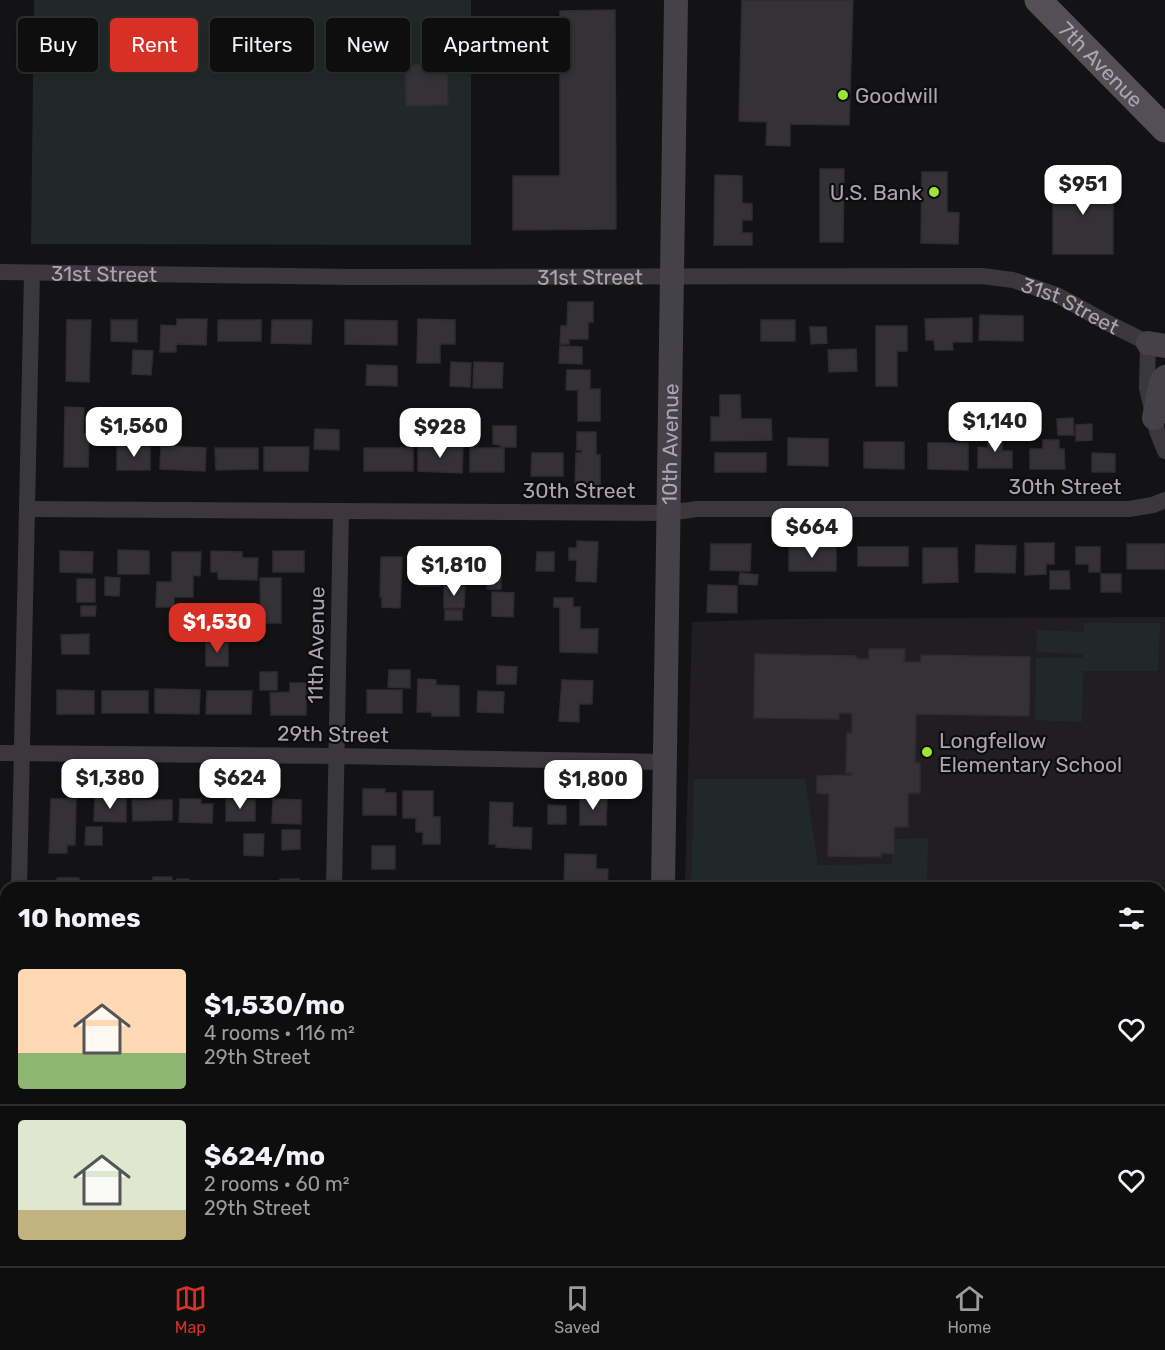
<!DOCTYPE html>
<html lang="en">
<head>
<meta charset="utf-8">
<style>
  body { margin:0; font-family:Rubik,sans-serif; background:#171718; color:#f1f3f6; height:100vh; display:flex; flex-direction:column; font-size:22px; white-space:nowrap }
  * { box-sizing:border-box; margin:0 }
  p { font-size:20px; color:#9b9c9e }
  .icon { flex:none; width:33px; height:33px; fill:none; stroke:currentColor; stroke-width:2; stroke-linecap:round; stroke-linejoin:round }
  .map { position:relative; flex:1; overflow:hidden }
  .side { position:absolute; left:0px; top:882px; width:1166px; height:384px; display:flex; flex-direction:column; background:#0e0e0f; border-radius:18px 18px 0 0; box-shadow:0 3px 9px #0003,0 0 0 2px #2e2e2f }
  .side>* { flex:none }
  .banner { position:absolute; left:18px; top:18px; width:600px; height:54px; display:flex; gap:12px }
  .price { position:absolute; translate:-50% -51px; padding:0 14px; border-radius:12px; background:#fff; color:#222; font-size:20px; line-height:39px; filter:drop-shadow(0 2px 3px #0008) }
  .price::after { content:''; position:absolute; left:50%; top:36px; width:18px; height:14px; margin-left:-9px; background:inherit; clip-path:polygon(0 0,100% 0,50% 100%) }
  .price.current { background:#d93025; color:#fff }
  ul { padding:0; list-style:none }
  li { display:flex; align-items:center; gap:18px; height:150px; padding:0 18px }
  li+li { border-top:2px solid #2e2e2f }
  li span { display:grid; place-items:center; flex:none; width:168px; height:120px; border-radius:6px; color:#555 }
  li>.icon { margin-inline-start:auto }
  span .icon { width:72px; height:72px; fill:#fffc; stroke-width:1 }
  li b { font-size:26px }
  h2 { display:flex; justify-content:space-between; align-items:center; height:72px; padding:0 18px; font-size:26px }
  .chip { padding:0 21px; border-radius:6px; background:#0e0e0f; box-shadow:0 3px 9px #0003,0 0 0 2px #2e2e2f; font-size:21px; line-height:54px }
  .chip.current { background:#d93025; color:#fff }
  .dock { display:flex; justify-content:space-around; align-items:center; height:84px; border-top:2px solid #2e2e2f; background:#0e0e0f; font-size:16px; color:#9b9c9e }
  .dock a { display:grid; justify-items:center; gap:3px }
  .dock .current { color:#d93025 }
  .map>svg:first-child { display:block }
  .built { fill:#201e20 }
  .green { fill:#212828 }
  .building { fill:#343235; stroke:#2f2c2f; stroke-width:1.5 }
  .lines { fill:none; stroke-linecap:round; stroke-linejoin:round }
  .street { stroke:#3b383d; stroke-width:16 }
  .secondary { stroke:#454148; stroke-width:24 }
  .primary { stroke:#544f57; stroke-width:27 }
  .poi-dot { fill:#99e637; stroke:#0e0d0e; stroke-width:2 }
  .labels { text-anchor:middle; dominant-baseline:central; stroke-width:4.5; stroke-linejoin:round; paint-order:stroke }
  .street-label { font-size:21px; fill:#aba4b3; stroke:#0e0d0e }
  .poi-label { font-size:21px; fill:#aba4b3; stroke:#0e0d0e; text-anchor:start }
</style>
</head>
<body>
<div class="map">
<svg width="1165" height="1266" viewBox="0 0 1165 1266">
  <rect width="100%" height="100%" fill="#131214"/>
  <path class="built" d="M1165,617V886L685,882L692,622L780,619Z"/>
  <g class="green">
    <path d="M34,0H471V245L31,244Z"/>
    <path d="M1084,623H1160L1158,671H1083L1082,722L1035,720L1036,658H1083V654L1036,652L1037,630L1084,632Z"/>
    <path d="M694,779H805L818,865L891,864L896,839L928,838L927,888H691Z"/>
  </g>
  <g class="building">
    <path d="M742,0H853L849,125L790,124V146L766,145L767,122L739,121Z"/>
    <path d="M615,10L616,229L513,230V176H560V11Z"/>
    <path d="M447,64L448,105L406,106L405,65Z"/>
    <path d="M820,169H844L843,242H820Z"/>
    <path d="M922,172H947V212L959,213L958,244L921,243Z"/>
    <path d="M715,175L742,176V203L752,204V220H742V233H752V245H714Z"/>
    <path d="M1113,177V254H1053V178Z"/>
    <path d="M568,302H593V322H588V339H569V344H560L561,326H567Z"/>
    <path d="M980,315L1023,316V341L979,340Z"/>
    <path d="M972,318V342H952L953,350H935L934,340H926L925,319Z"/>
    <path d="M177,319H207L206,345L176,344V352H160L161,325L177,326Z"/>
    <path d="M418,319L455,320V344H440V363H417Z"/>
    <path d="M67,320H91L89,382L66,381Z"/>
    <path d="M111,320H137V342L111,341Z"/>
    <rect x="218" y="320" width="43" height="21"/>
    <path d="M272,320H312L311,344L271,343Z"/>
    <path d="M345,320L397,321V345L345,344Z"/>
    <rect x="761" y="320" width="34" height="21"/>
    <path d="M876,326H907V351H897V386H876Z"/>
    <path d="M810,327H826L827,343L811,344Z"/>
    <path d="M560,346L582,347V364L559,363Z"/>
    <path d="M856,349L857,371L829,372L828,350Z"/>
    <path d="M133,350L153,351L151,375L132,374Z"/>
    <path d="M451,362L471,363L470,387L450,386Z"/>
    <path d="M474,362L503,363L502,388H473Z"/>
    <path d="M367,365L397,366V386L366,385Z"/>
    <path d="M567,370H590V389H600V421H578V390H566Z"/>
    <path d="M720,395H740L741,419H771L772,440L711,441V417H720Z"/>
    <path d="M65,407L84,408L83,434H89L88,467H64Z"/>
    <path d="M107,416L125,417L124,443L107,442Z"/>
    <path d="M1073,418L1074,435H1058L1057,419Z"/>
    <path d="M1092,424V440L1076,441V425Z"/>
    <path d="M493,426H516V447H501V445L493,444Z"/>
    <path d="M315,429L339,430V450L314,449Z"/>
    <path d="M988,431H1003L1002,451H1012V468H978V447L988,448Z"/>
    <path d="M577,432H596V455H600V488H575L576,453H582V450H577Z"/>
    <path d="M788,438L828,439V466L788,465Z"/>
    <path d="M1043,440H1059V449H1064L1065,469H1030V449H1043Z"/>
    <path d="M864,442H904V469L864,468Z"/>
    <path d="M928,443H968V470L928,469Z"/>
    <path d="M161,446L206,448L205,471L160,469Z"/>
    <path d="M418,446L463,447L462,473L418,471Z"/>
    <rect x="117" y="447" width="33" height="23"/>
    <path d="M264,447H309L308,471H264Z"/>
    <path d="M215,448H258V469L216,470Z"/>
    <rect x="364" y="448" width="49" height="23"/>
    <rect x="470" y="448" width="34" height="24"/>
    <path d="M532,453H563V476H531Z"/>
    <rect x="715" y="453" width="51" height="19"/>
    <path d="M1092,453L1115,454V472H1092Z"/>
    <path d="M577,541L598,542L596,582L576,581L577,560H569V548H577Z"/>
    <path d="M1025,543H1054V564H1046V574L1025,575Z"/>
    <path d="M711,544H751L750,571L710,570Z"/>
    <rect x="1127" y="544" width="38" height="25"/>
    <path d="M976,545L1016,546L1015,573L975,572Z"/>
    <path d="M789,546L836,547V571H789Z"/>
    <rect x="858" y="547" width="50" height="19"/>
    <path d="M1076,547H1100V572H1089V564H1076Z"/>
    <path d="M923,548H957L958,582L923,583Z"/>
    <path d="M118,550L149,551V574H118Z"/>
    <path d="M60,551L93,552L92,573L60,572Z"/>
    <path d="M211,551L242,552V558H258L257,580L218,579V572H211Z"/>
    <rect x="273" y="551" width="31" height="21"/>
    <path d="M172,552H201L200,576L193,575V597H174V607H156L157,582H172Z"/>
    <path d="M537,552H554V571H536Z"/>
    <path d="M418,553H448V578H440V586H418Z"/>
    <path d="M472,554H501V589H487V579H472Z"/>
    <path d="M381,557H402L400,608L382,607V597H380Z"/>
    <path d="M1050,571H1069L1070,589H1050Z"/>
    <path d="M740,573L758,575L757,585L739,584Z"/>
    <rect x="1101" y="574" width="20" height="18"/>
    <path d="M105,577L120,578L119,596L105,595Z"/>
    <path d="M260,578H281V623H261Z"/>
    <rect x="77" y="579" width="18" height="23"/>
    <path d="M708,585L737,586V613L707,612Z"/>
    <path d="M444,586H465L464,608H444Z"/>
    <path d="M492,592L514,593L513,617L492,616Z"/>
    <path d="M554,598H573V607H580V629H598L597,653L560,652V607H554Z"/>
    <path d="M81,606H96L95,616H81Z"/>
    <rect x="445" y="610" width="17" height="10"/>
    <path d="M89,634V654H62L61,635Z"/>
    <path d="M228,642V666H206V643Z"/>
    <path d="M869,649H905L904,662H921V655L1030,657L1029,716L916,714L915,763H920V793H908V827H894V854L881,853V857L828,856L829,794L817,793V776L852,775V773H846V771L847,733H852V713H839V719L754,718L755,654L856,656V659H869Z"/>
    <path d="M497,666L517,667L516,684H497Z"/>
    <path d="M389,670H410V688L388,687Z"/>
    <rect x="260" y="672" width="17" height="18"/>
    <path d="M418,679L436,680V685L459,686V716H432V712H417Z"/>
    <path d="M562,680L593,681L592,704H579V722L559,721Z"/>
    <path d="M290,683H306V715H271L270,693L290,692Z"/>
    <path d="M155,689L200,690L199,714L155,713Z"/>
    <path d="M57,690L94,691V714H57Z"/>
    <rect x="367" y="690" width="35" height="23"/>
    <rect x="102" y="691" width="46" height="22"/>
    <path d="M207,691H252L251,714H206Z"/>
    <path d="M478,691L504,692L503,713L477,712Z"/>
    <path d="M363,789H385V793H396V815H363Z"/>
    <path d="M403,791H433V817H440V844H423V832H416V818H403Z"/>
    <path d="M580,796L607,797L606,825H580Z"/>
    <path d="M95,797L126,798V822L94,821Z"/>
    <path d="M51,799H76L75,845H67V853H49Z"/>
    <path d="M180,799H201V804H213L212,823L179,822Z"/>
    <path d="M226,799L255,800V821H226Z"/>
    <path d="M273,799L301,800V824L272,823Z"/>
    <path d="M132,800H172V820L133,821Z"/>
    <path d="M490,802L513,803L512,827L532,828L531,849L496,847L497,844H489Z"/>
    <path d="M548,805L566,806V824H548Z"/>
    <path d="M86,827H102V845H85Z"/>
    <path d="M282,830H300V849L282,850Z"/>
    <path d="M244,834H264L263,856L244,855Z"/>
    <rect x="372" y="846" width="23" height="23"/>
    <path d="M565,854L596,855V869H608L607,888H564Z"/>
    <rect x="153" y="877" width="19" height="11"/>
    <rect x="57" y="878" width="22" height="10"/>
    <rect x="177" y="879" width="12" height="9"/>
    <rect x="280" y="879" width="19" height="9"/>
    <rect x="374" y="882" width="22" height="6"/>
    <rect x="425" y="883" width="18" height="5"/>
    <rect x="43" y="1260" width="43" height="6"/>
    <path d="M257,1260H276V1263H282V1266H250V1262H257Z"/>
    <path d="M880,1260H899V1266H881Z"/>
    <rect x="1016" y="1260" width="18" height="6"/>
    <rect x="107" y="1262" width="48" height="4"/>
  </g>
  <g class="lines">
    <g class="street">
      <path id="s1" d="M0,272L352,277L982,276L1013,280L1057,295L1106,322L1148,343L1147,388L1157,431L1165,451"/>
      <path d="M27,509L668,513L697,509H1129L1153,505L1165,500"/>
      <path d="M0,753L337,756L665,762"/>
      <path d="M19,888L32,273"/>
      <path d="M334,888L341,512"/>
      <path d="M1160,1180H1165"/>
      <path d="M0,1221H6"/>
      <path d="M11,1266V1260"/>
      <path d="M326,1266V1260"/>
    </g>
    <g class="secondary">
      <path d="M1148,343L1165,346"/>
      <path d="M1154,418L1161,382L1165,377"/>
      <path id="s2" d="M663,888L676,0"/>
      <path d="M655,1266V1260"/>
    </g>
    <path class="primary" id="s3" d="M1038,0L1165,129"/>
  </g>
  <g class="poi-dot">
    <circle cx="843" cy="95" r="6"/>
    <circle cx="934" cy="192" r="6"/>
    <circle cx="927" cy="752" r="6"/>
  </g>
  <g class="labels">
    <g class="street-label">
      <text stroke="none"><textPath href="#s3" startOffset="90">7th Avenue</textPath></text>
      <text stroke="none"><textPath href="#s1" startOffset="104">31st Street</textPath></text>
      <text stroke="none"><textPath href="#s1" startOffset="590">31st Street</textPath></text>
      <text stroke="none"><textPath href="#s1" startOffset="1076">31st Street</textPath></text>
      <text stroke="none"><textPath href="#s2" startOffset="444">10th Avenue</textPath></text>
      <text x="1065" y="486">30th Street</text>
      <text x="579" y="490">30th Street</text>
      <text transform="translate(316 645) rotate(-89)">11th Avenue</text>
      <text transform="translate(333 734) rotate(1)">29th Street</text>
    </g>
    <g class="poi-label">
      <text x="855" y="95">Goodwill</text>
      <text x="922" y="192" text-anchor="end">U.S. Bank</text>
      <text x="939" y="740">Longfellow<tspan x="939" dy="24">Elementary School</tspan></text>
    </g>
  </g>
</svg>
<b class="price" style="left:1083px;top:216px">$951</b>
<b class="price" style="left:995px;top:453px">$1,140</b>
<b class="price" style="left:134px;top:458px">$1,560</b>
<b class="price" style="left:440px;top:459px">$928</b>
<b class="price" style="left:812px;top:559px">$664</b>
<b class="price" style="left:454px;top:597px">$1,810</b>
<b class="price current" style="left:217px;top:654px">$1,530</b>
<b class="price" style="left:110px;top:810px">$1,380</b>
<b class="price" style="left:240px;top:810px">$624</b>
<b class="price" style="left:593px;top:811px">$1,800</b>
<div class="banner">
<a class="chip">Buy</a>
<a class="chip current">Rent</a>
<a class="chip">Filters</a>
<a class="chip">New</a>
<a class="chip">Apartment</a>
</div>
<section class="side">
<h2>10 homes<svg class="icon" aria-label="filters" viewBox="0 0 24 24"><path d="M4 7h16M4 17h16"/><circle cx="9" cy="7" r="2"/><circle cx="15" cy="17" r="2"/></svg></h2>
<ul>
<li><span style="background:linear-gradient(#ffd9b3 70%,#8fb573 0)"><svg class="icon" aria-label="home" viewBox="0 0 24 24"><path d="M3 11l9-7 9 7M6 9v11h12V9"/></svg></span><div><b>$1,530/mo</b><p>4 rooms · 116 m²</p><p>29th Street</p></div><svg class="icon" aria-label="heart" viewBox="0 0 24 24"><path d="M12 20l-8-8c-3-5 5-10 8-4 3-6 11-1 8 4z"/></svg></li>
<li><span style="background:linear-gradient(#dfe7d0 75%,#c2b280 0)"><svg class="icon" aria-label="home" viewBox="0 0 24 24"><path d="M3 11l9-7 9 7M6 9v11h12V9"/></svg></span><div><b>$624/mo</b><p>2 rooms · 60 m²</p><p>29th Street</p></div><svg class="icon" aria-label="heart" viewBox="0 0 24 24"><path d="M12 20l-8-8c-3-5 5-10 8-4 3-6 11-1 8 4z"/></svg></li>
</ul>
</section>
</div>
<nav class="dock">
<a class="current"><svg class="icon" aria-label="map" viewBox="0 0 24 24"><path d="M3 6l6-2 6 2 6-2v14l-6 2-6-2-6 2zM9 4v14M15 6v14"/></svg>Map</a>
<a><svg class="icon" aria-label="saved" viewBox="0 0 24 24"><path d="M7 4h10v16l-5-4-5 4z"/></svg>Saved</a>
<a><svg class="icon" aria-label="home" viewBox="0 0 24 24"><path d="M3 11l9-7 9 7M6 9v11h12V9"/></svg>Home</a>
</nav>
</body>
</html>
